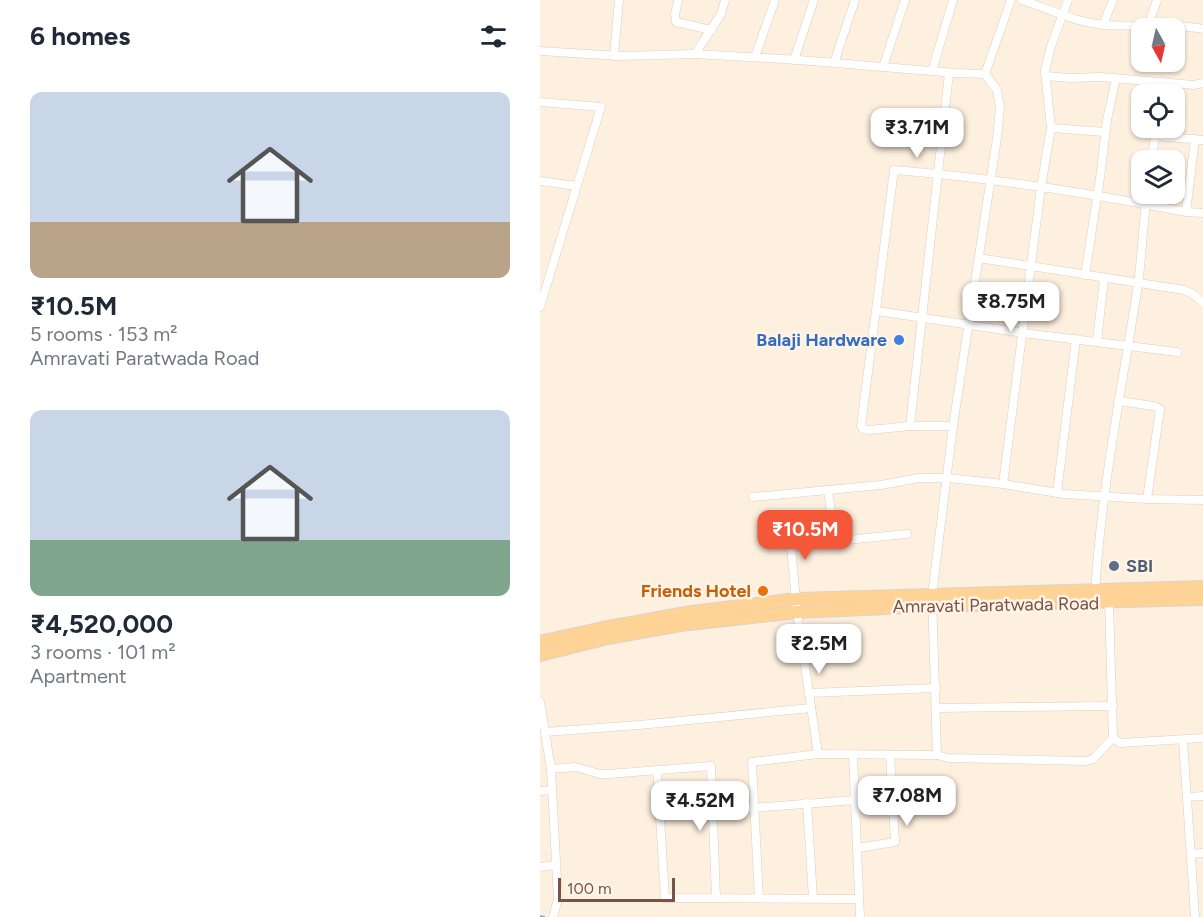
<!DOCTYPE html>
<html lang="en">
<head>
<meta charset="utf-8">
<style>
  body { margin:0; font-family:Figtree,sans-serif; background:#f2f2f3; color:#1f2937; height:100vh; display:flex; flex-direction:column; font-size:22px; white-space:nowrap }
  * { box-sizing:border-box; margin:0 }
  p { font-size:20px; color:#747a83 }
  .icon { flex:none; width:33px; height:33px; fill:none; stroke:currentColor; stroke-width:2; stroke-linecap:round; stroke-linejoin:round }
  .map { position:relative; flex:1; overflow:hidden }
  .sheet { display:flex; flex-direction:column; background:#fff; width:540px }
  .sheet>* { flex:none }
  .needle { width:39px; rotate:172deg }
  .tools { position:absolute; left:591px; top:18px; display:grid; gap:12px }
  .tools a { display:grid; place-items:center; width:54px; height:54px; border-radius:12px; background:#fff; box-shadow:0 2px 4px #0004; font-size:30px }
  .scale { position:absolute; left:18px; bottom:15px; width:117px; box-sizing:border-box; padding-left:6px; border:3px solid #775444; border-top:0; font-size:16px; line-height:21px; white-space:nowrap; color:#775444; -webkit-text-stroke:4px #fff4e7; paint-order:stroke }
  .price { position:absolute; translate:-50% -51px; padding:0 14px; border-radius:12px; background:#fff; color:#222; font-size:20px; line-height:39px; filter:drop-shadow(0 2px 3px #0008) }
  .price::after { content:''; position:absolute; left:50%; top:36px; width:18px; height:14px; margin-left:-9px; background:inherit; clip-path:polygon(0 0,100% 0,50% 100%) }
  .price.current { background:#f55838; color:#fff }
  ul { padding:0; list-style:none }
  li { display:grid; align-content:center; gap:12px; height:318px; padding:0 30px }
  li span { display:grid; place-items:center; height:186px; border-radius:12px; color:#555 }
  li>.icon { margin-inline-start:auto }
  span .icon { width:108px; height:108px; fill:#fffc; stroke-width:1 }
  li b { font-size:26px }
  h2 { display:flex; justify-content:space-between; align-items:center; height:72px; padding:0 30px; font-size:26px }
  main { display:flex; flex:1; min-height:0 }
  .map>svg:first-child { display:block }
  .lines { fill:none; stroke-linecap:round; stroke-linejoin:round }
  .minor-casing { stroke:#e3ccba; stroke-width:9 }
  .primary-casing { stroke:#dcd3ce; stroke-width:14 }
  .minor { stroke:#fff; stroke-width:8 }
  .primary { stroke:#ffd295; stroke-width:12 }
  .rail { stroke:#b29dc8; stroke-width:2; stroke-dasharray:9 6; stroke-linecap:butt }
  .shop-dot { fill:#3f7fe0; stroke:#fff4e7; stroke-width:2 }
  .service-dot { fill:#5c6f8a; stroke:#fff4e7; stroke-width:2 }
  .food-dot { fill:#e8710a; stroke:#fff4e7; stroke-width:2 }
  .labels { text-anchor:middle; dominant-baseline:central; stroke-width:5; stroke-linejoin:round; paint-order:stroke }
  .shop-label { font-size:18px; font-weight:bold; fill:#366cbe; stroke:#fff4e7; text-anchor:end }
  .service-label { font-size:18px; font-weight:bold; fill:#4e5e75; stroke:#fff4e7; text-anchor:start }
  .food-label { font-size:18px; font-weight:bold; fill:#c56008; stroke:#fff4e7; text-anchor:end }
  .street-label { font-size:18px; fill:#775444; stroke:#fff4e7 }
</style>
</head>
<body>
<main>
<section class="sheet">
<h2>6 homes<svg class="icon" aria-label="filters" viewBox="0 0 24 24"><path d="M4 7h16M4 17h16"/><circle cx="9" cy="7" r="2"/><circle cx="15" cy="17" r="2"/></svg></h2>
<ul>
<li><span style="background:linear-gradient(#c9d6e8 70%,#b9a48a 0)"><svg class="icon" aria-label="home" viewBox="0 0 24 24"><path d="M3 11l9-7 9 7M6 9v11h12V9"/></svg></span><div><b>₹10.5M</b><p>5 rooms · 153 m²</p><p>Amravati Paratwada Road</p></div></li>
<li><span style="background:linear-gradient(#c9d6e8 70%,#7fa58c 0)"><svg class="icon" aria-label="home" viewBox="0 0 24 24"><path d="M3 11l9-7 9 7M6 9v11h12V9"/></svg></span><div><b>₹4,520,000</b><p>3 rooms · 101 m²</p><p>Apartment</p></div></li>
</ul>
</section>
<div class="map">
<svg width="663" height="917" viewBox="0 0 663 917">
  <rect width="100%" height="100%" fill="#fef0df"/>
  <g class="lines">
    <g class="minor-casing">
      <g id="minor">
        <path d="M138,0L135,15L136,22L171,30"/>
        <path d="M482,0C509,9 537,23 566,25C598,27 631,23 663,29"/>
        <path d="M563,25L573,0"/>
        <path d="M608,26L617,0"/>
        <path d="M0,51L80,56L155,54L259,60L415,73L445,74L457,90L460,108L457,138L413,426L392,595L397,755"/>
        <path d="M155,54L181,14L185,0"/>
        <path d="M74,56L79,0"/>
        <path d="M215,57L235,0"/>
        <path d="M254,60L274,0"/>
        <path d="M294,63L315,0"/>
        <path d="M343,67L365,0"/>
        <path d="M392,71L413,0"/>
        <path d="M445,74L471,0"/>
        <path d="M506,76L530,78L561,77L654,85L663,83"/>
        <path d="M621,94L623,82"/>
        <path d="M0,102L61,107L0,307"/>
        <path d="M511,128L565,132"/>
        <path d="M615,136L663,140"/>
        <path d="M612,160L616,128"/>
        <path d="M0,181L36,186"/>
        <path d="M646,212L655,139"/>
        <path d="M439,258L644,290L653,294L663,303"/>
        <path d="M545,275L560,178L567,120L576,78"/>
        <path d="M337,311L483,333L637,352"/>
        <path d="M557,341L564,279"/>
        <path d="M578,401L614,406L620,409L607,499"/>
        <path d="M370,426L409,73"/>
        <path d="M413,426H370L329,430L323,429L321,426L354,170C452,178 550,193 646,212L663,213"/>
        <path d="M463,484L501,187L511,128L505,71L511,46L528,0"/>
        <path d="M288,490L295,540"/>
        <path d="M517,493L536,339"/>
        <path d="M213,497L341,485L379,478H408L463,484L524,494L607,499L663,500"/>
        <path d="M555,593C561,490 582,387 598,285C602,254 603,224 607,194"/>
        <path d="M269,693L396,688"/>
        <path d="M0,702L11,769L18,899L13,917"/>
        <path d="M396,708L573,706"/>
        <path d="M5,732L99,725L271,708"/>
        <path d="M573,738L580,743L663,738"/>
        <path d="M643,740L655,917"/>
        <path d="M278,754L257,612L251,547L254,545L367,534"/>
        <path d="M313,755L320,917"/>
        <path d="M11,769L35,767L60,774H68L171,766L176,897"/>
        <path d="M117,770L125,898L319,899"/>
        <path d="M0,791L11,790"/>
        <path d="M647,797L663,796"/>
        <path d="M267,803L273,898"/>
        <path d="M172,811L315,800"/>
        <path d="M317,848L355,842L350,755"/>
        <path d="M651,854L663,853"/>
        <path d="M0,867L15,865"/>
        <path d="M219,898L212,762L278,754L397,755L408,758L546,761L553,759L573,738L569,602"/>
      </g>
    </g>
    <g class="primary-casing">
      <g id="primary">
        <path d="M0,642L63,628L152,612L257,599L663,587"/>
        <path d="M0,655L68,638L140,625L257,612L393,606L663,599"/>
      </g>
    </g>
    <use href="#minor" class="minor"/>
    <use href="#primary" class="primary"/>
    <path class="rail" d="M0,916L5,917"/>
  </g>
  <circle class="shop-dot" cx="359" cy="340" r="6"/>
  <circle class="service-dot" cx="574" cy="566" r="6"/>
  <circle class="food-dot" cx="223" cy="591" r="6"/>
  <g class="labels">
    <g class="shop-label">
      <text x="347" y="340">Balaji Hardware</text>
    </g>
    <g class="service-label">
      <text x="586" y="566">SBI</text>
    </g>
    <g class="food-label">
      <text x="211" y="591">Friends Hotel</text>
    </g>
    <g class="street-label">
      <text transform="translate(456 605) rotate(-1)">Amravati Paratwada Road</text>
    </g>
  </g>
</svg>
<div class="tools">
<a><svg class="needle" viewBox="-14 -14 28 28"><path d="M0-13l5 13h-10z" fill="#e53935"/><path d="M0 13l5-13h-10z" fill="#747a83"/></svg></a>
<a><svg class="icon" aria-label="locate" viewBox="0 0 24 24"><circle cx="12" cy="12" r="6"/><path d="M12 2v4M12 18v4M2 12h4M18 12h4"/></svg></a>
<a><svg class="icon" aria-label="layers" viewBox="0 0 24 24"><path d="M12 4l9 5-9 5-9-5zM3 14l9 5 9-5"/></svg></a>
</div>
<div class="scale">100 m</div>
<b class="price" style="left:377px;top:159px">₹3.71M</b>
<b class="price" style="left:471px;top:333px">₹8.75M</b>
<b class="price current" style="left:265px;top:561px">₹10.5M</b>
<b class="price" style="left:279px;top:675px">₹2.5M</b>
<b class="price" style="left:367px;top:827px">₹7.08M</b>
<b class="price" style="left:160px;top:832px">₹4.52M</b>
</div>
</main>
</body>
</html>
